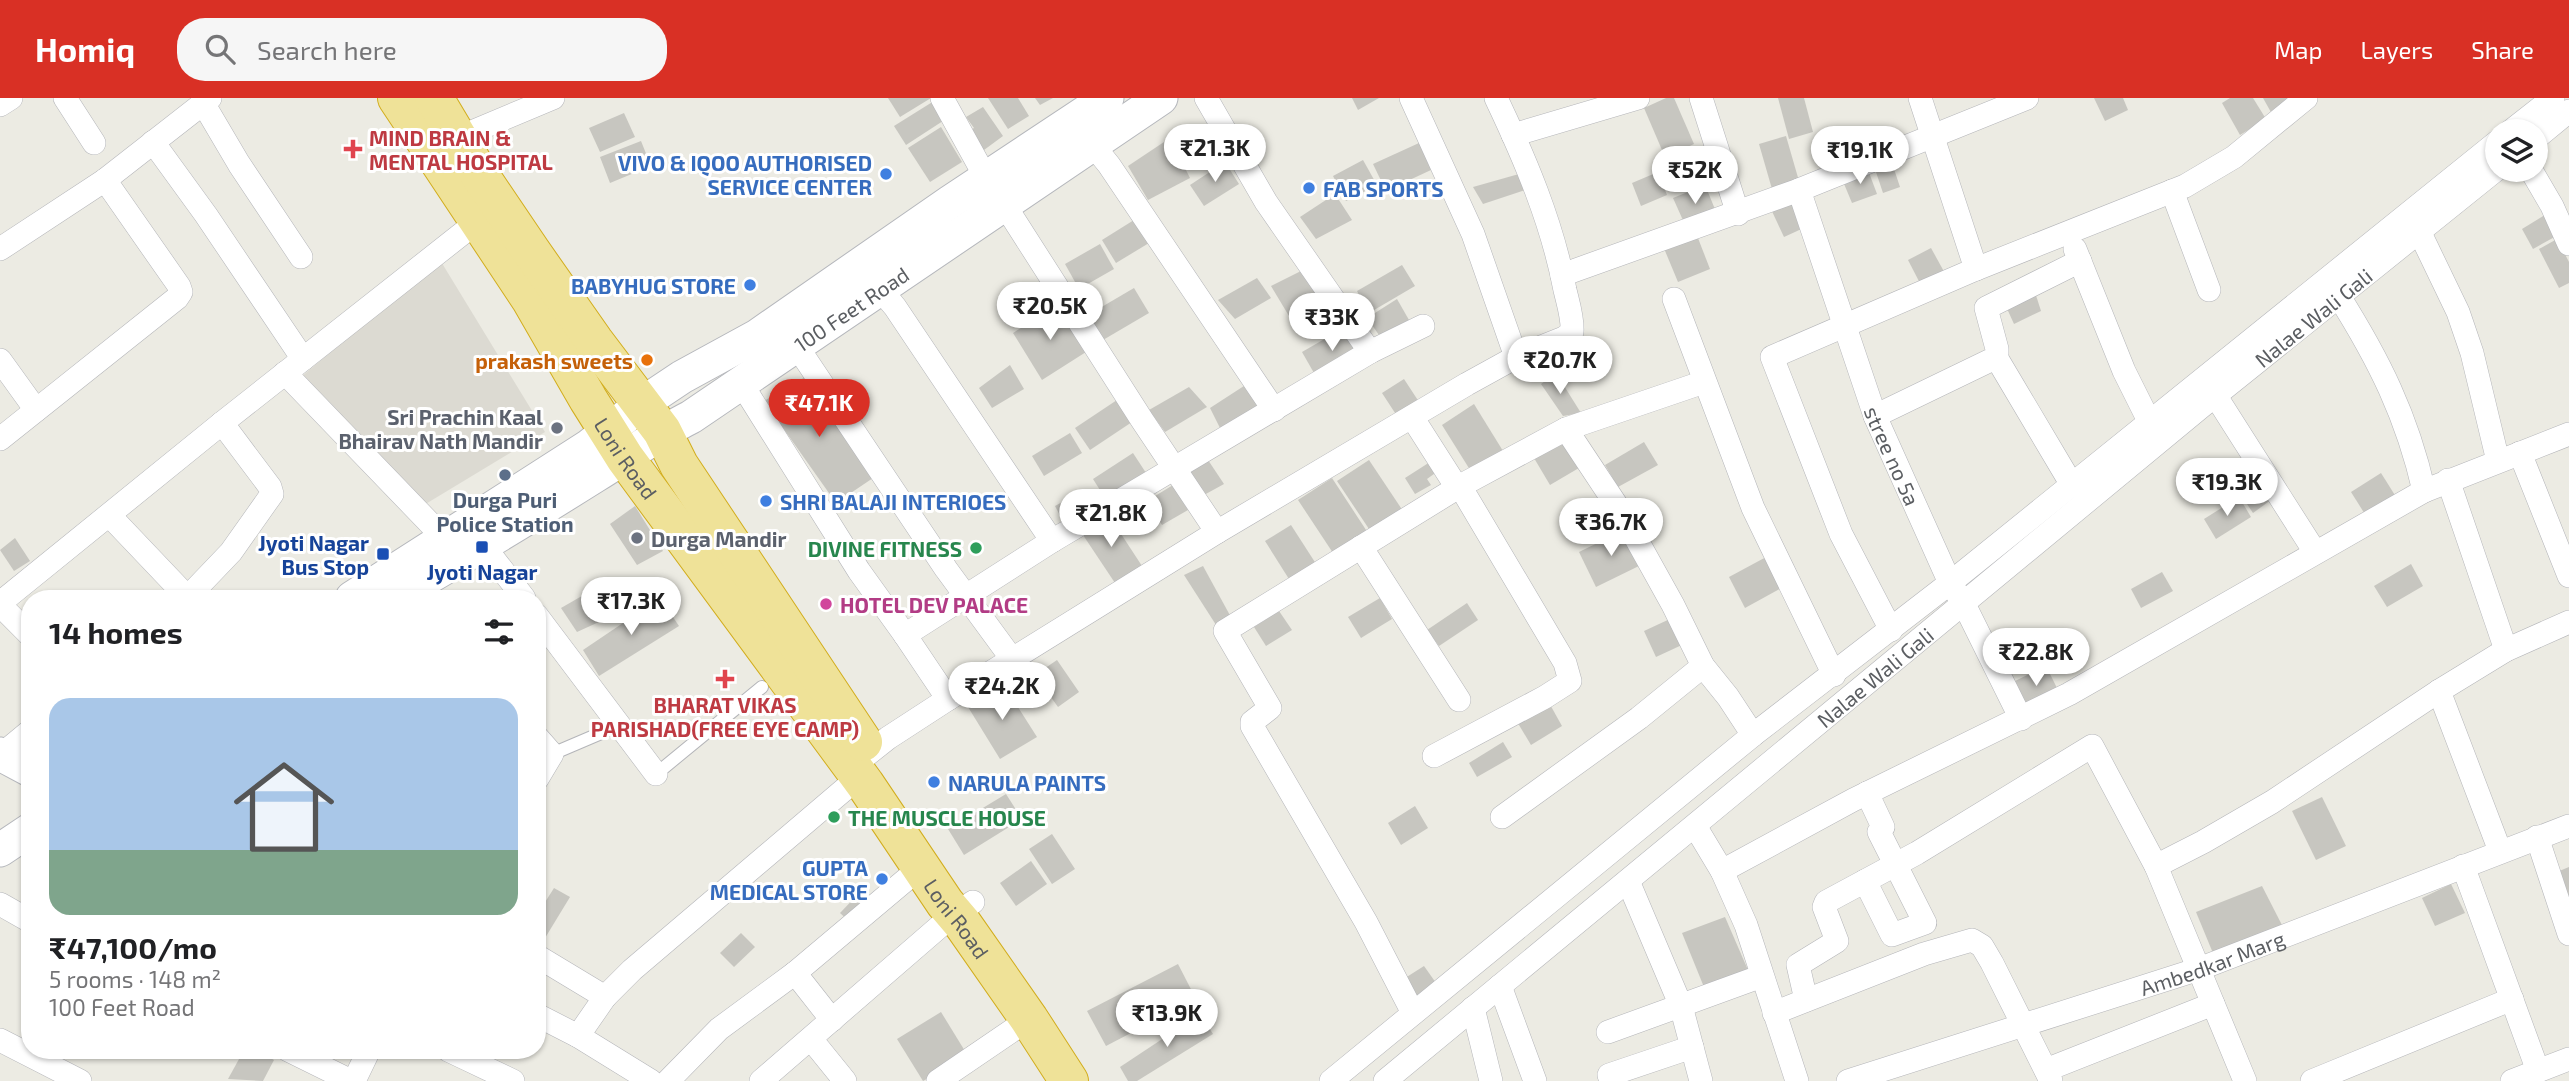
<!DOCTYPE html>
<html lang="en">
<head>
<meta charset="utf-8">
<style>
  body { margin:0; font-family:"Exo 2",sans-serif; background:#f6f6f6; color:#202124; height:100vh; display:flex; flex-direction:column; font-size:26px; white-space:nowrap }
  * { box-sizing:border-box; margin:0 }
  p { font-size:23px; color:#757577 }
  .icon { flex:none; width:38px; height:38px; fill:none; stroke:currentColor; stroke-width:2; stroke-linecap:round; stroke-linejoin:round }
  .map { position:relative; flex:1; overflow:hidden }
  .drawer { position:absolute; left:21px; top:492px; width:525px; height:469px; display:flex; flex-direction:column; background:#fff; border-radius:28px; box-shadow:0 2px 5px #0004 }
  .drawer>* { flex:none }
  .controls { position:absolute; left:2485px; top:21px; display:grid; gap:14px }
  .controls a { display:grid; place-items:center; width:63px; height:63px; border-radius:50%; background:#fff; box-shadow:0 2px 5px #0004; font-size:35px }
  .price { position:absolute; translate:-50% -60px; padding:0 16px; border-radius:24px; background:#fff; color:#222; font-size:23px; line-height:46px; filter:drop-shadow(0 2px 4px #0008) }
  .price::after { content:''; position:absolute; left:50%; top:42px; width:21px; height:16px; margin-left:-10px; background:inherit; clip-path:polygon(0 0,100% 0,50% 100%) }
  .price.selected { background:#d93025; color:#fff }
  ul { padding:0; list-style:none }
  li { display:grid; align-content:center; gap:14px; height:371px; padding:0 28px }
  li+li { border-top:2px solid #e0e0e0 }
  li span { display:grid; place-items:center; height:217px; border-radius:21px; color:#555 }
  li>.icon { margin-inline-start:auto }
  span .icon { width:126px; height:126px; fill:#fffc; stroke-width:1 }
  li b { font-size:30px }
  h2 { display:flex; justify-content:space-between; align-items:center; height:84px; padding:0 28px; font-size:30px }
  header { display:flex; align-items:center; gap:42px; box-sizing:border-box; height:98px; padding:0 35px; background:#d93025; color:#fff }
  header strong { font-size:33px }
  nav { display:flex; gap:38px; margin-inline-start:auto; font-size:24px }
  .search { width:490px; height:63px; background:#f6f6f6; display:flex; align-items:center; gap:18px; box-sizing:border-box; padding:0 24px; border-radius:28px; color:#757577; font-size:26px }
  .map>svg:first-child { display:block }
  .education { fill:#dcdad2 }
  .building { fill:#c7c6c0 }
  .lines { fill:none; stroke-linecap:round; stroke-linejoin:round }
  .lane-casing { stroke:#b4b5b9; stroke-width:14 }
  .street-casing { stroke:#b4b5b9; stroke-width:24 }
  .secondary-casing { stroke:#b5b7bc; stroke-width:35 }
  .highway-casing { stroke:#d2ad1d; stroke-width:40 }
  .lane { stroke:#fff; stroke-width:12 }
  .street { stroke:#fff; stroke-width:23 }
  .secondary { stroke:#fff; stroke-width:33 }
  .highway { stroke:#efe298; stroke-width:38 }
  .health-dot { fill:#e0444e; stroke:#fff; stroke-width:2.5 }
  .shop-dot { fill:#3f7fe0; stroke:#fff; stroke-width:2.5 }
  .food-dot { fill:#e8710a; stroke:#fff; stroke-width:2.5 }
  .worship-dot { fill:#6b7280; stroke:#fff; stroke-width:2.5 }
  .service-dot { fill:#5c6f8a; stroke:#fff; stroke-width:2.5 }
  .transit-dot { fill:#1a4fb4; stroke:#fff; stroke-width:2.5 }
  .leisure-dot { fill:#2e9e5b; stroke:#fff; stroke-width:2.5 }
  .hotel-dot { fill:#d1479c; stroke:#fff; stroke-width:2.5 }
  .labels { text-anchor:middle; dominant-baseline:central; stroke-width:6; stroke-linejoin:round; paint-order:stroke }
  .health-label { font-size:21px; font-weight:bold; fill:#be3a42; stroke:#fff; text-anchor:start }
  .shop-label { font-size:21px; font-weight:bold; fill:#366cbe; stroke:#fff; text-anchor:end }
  .street-label { font-size:21px; fill:#5b5e62; stroke:#fff }
  .food-label { font-size:21px; font-weight:bold; fill:#c56008; stroke:#fff; text-anchor:end }
  .worship-label { font-size:21px; font-weight:bold; fill:#5b616d; stroke:#fff; text-anchor:end }
  .service-label { font-size:21px; font-weight:bold; fill:#4e5e75; stroke:#fff }
  .transit-label { font-size:21px; font-weight:bold; fill:#164399; stroke:#fff; text-anchor:end }
  .leisure-label { font-size:21px; font-weight:bold; fill:#27864d; stroke:#fff; text-anchor:end }
  .hotel-label { font-size:21px; font-weight:bold; fill:#b23c85; stroke:#fff; text-anchor:start }
</style>
</head>
<body>
<header>
<strong>Homiq</strong>
<div class="search"><svg class="icon" aria-label="search" viewBox="0 0 24 24"><circle cx="10" cy="10" r="6"/><path d="M15 15l6 6"/></svg>Search here</div>
<nav><a>Map</a><a>Layers</a><a>Share</a></nav>
</header>
<div class="map">
<svg width="2569" height="983" viewBox="0 0 2569 983">
  <rect width="100%" height="100%" fill="#ecebe3"/>
  <path class="education" d="M440,162L545,334L419,410L301,279Z"/>
  <g class="building">
    <path d="M888,0H931L900,19Z"/>
    <path d="M988,0H1018L1029,18L1008,31Z"/>
    <path d="M1035,0H1053L1040,7Z"/>
    <path d="M1352,0H1379L1358,12Z"/>
    <path d="M1666,0H1674L1694,46L1665,59L1644,10Z"/>
    <path d="M1778,0H1804L1813,34L1789,41Z"/>
    <path d="M2094,0H2123L2128,12L2105,23Z"/>
    <path d="M2230,0H2253L2266,21L2240,37L2222,5Z"/>
    <path d="M2263,0H2300L2272,16Z"/>
    <path d="M934,3L946,21L906,47L894,28Z"/>
    <path d="M983,9L1003,38L984,52L969,33L974,30L966,19Z"/>
    <path d="M624,15L635,39L600,54L589,30Z"/>
    <path d="M941,29L962,64L930,84L908,50Z"/>
    <path d="M1786,38L1801,90L1774,98L1759,46Z"/>
    <path d="M1170,40L1190,80L1148,102L1128,68Z"/>
    <path d="M641,43L651,68L610,85L600,59Z"/>
    <path d="M1419,45L1431,72L1386,93L1373,66Z"/>
    <path d="M1363,62L1377,87L1346,103L1333,78Z"/>
    <path d="M1225,64L1239,86L1204,108L1190,87Z"/>
    <path d="M1892,65L1900,89L1883,95L1875,71Z"/>
    <path d="M1868,72L1877,96L1852,105L1842,81Z"/>
    <path d="M1526,74L1534,89L1483,106L1473,89Z"/>
    <path d="M1658,74L1667,97L1641,108L1632,85Z"/>
    <path d="M1705,87L1717,116L1686,129L1673,100Z"/>
    <path d="M1335,96L1352,122L1316,141L1300,119Z"/>
    <path d="M1794,98L1808,128L1784,139L1770,109Z"/>
    <path d="M2548,115L2560,136L2533,151L2522,131Z"/>
    <path d="M1134,122L1149,145L1116,165L1102,142Z"/>
    <path d="M1696,135L1710,171L1678,184L1663,148Z"/>
    <path d="M2557,141L2569,164V185L2559,190L2539,151Z"/>
    <path d="M1100,146L1114,171L1079,191L1065,166Z"/>
    <path d="M1931,150L1947,179L1923,191L1908,162Z"/>
    <path d="M1402,167L1415,188L1369,215L1357,193Z"/>
    <path d="M1305,171L1326,206L1292,223L1271,188Z"/>
    <path d="M1257,180L1271,200L1235,221L1218,202Z"/>
    <path d="M2033,188L2041,213L2014,226L2004,204Z"/>
    <path d="M1134,190L1149,215L1103,242L1088,217Z"/>
    <path d="M1397,201L1409,222L1379,237L1367,220Z"/>
    <path d="M1057,207L1086,254L1042,282L1013,235Z"/>
    <path d="M1347,228L1363,255L1318,282L1302,254Z"/>
    <path d="M1010,267L1024,291L992,310L979,290Z"/>
    <path d="M1556,275L1581,315L1563,318L1541,286Z"/>
    <path d="M807,278L873,380L836,405L764,303Z"/>
    <path d="M1404,281L1421,307L1399,321L1382,295Z"/>
    <path d="M1247,286L1260,314L1223,336L1210,310Z"/>
    <path d="M1189,289L1207,309L1165,334L1149,312Z"/>
    <path d="M1120,300L1135,322L1090,352L1075,330Z"/>
    <path d="M1474,306L1503,353L1472,375L1442,327Z"/>
    <path d="M1070,335L1082,355L1044,378L1032,358Z"/>
    <path d="M1568,340L1584,367L1550,387L1534,360Z"/>
    <path d="M1644,344L1658,367L1618,389L1605,367Z"/>
    <path d="M1133,355L1150,381L1110,408L1093,381Z"/>
    <path d="M1208,362L1224,386L1204,397L1189,375Z"/>
    <path d="M1369,362L1405,416L1373,437L1337,383Z"/>
    <path d="M1430,364L1438,373L1427,381L1431,387L1415,396L1405,380Z"/>
    <path d="M2381,375L2398,402L2368,421L2351,394Z"/>
    <path d="M1332,380L1368,435L1335,458L1298,402Z"/>
    <path d="M2263,381L2275,399L2253,415L2241,397Z"/>
    <path d="M1173,387L1188,412L1162,427L1147,403Z"/>
    <path d="M1073,398L1086,417L1066,429L1055,408Z"/>
    <path d="M2239,399L2251,419L2216,441L2204,421Z"/>
    <path d="M635,408L663,453L637,467L610,426Z"/>
    <path d="M1108,416L1142,468L1115,485L1081,434Z"/>
    <path d="M1291,427L1320,472L1294,489L1265,443Z"/>
    <path d="M1626,431L1643,466L1596,489L1579,454Z"/>
    <path d="M15,440L30,463L14,473L0,452Z"/>
    <path d="M1768,458L1785,488L1745,510L1729,479Z"/>
    <path d="M2411,466L2423,488L2387,509L2374,488Z"/>
    <path d="M1203,468L1232,521L1218,530L1184,477Z"/>
    <path d="M2162,474L2173,493L2141,510L2131,491Z"/>
    <path d="M594,491L612,518L577,534L561,510Z"/>
    <path d="M660,500L679,528L599,578L583,552Z"/>
    <path d="M1380,500L1392,521L1361,540L1348,519Z"/>
    <path d="M1467,505L1478,522L1439,548L1427,532Z"/>
    <path d="M1279,513L1292,532L1266,548L1254,529Z"/>
    <path d="M1672,520L1684,546L1656,559L1644,533Z"/>
    <path d="M1057,562L1079,594L1058,609L1035,577Z"/>
    <path d="M2046,568L2060,596L2027,613L2013,584Z"/>
    <path d="M1004,587L1037,639L1000,661L968,609Z"/>
    <path d="M1548,603L1562,628L1531,647L1516,622Z"/>
    <path d="M1503,644L1512,659L1477,679L1469,665Z"/>
    <path d="M1006,696L1022,721L964,757L948,731Z"/>
    <path d="M2322,699L2346,748L2316,762L2292,713Z"/>
    <path d="M1415,708L1428,730L1401,747L1388,725Z"/>
    <path d="M1052,736L1075,771L1052,786L1029,751Z"/>
    <path d="M1031,763L1047,786L1016,808L1000,785Z"/>
    <path d="M2569,769V797L2562,800L2552,776Z"/>
    <path d="M2451,786L2465,815L2435,828L2422,800Z"/>
    <path d="M2262,788L2284,831L2215,860L2196,814Z"/>
    <path d="M554,790L570,799L542,845L537,842V817Z"/>
    <path d="M861,793L871,804L851,825L840,815Z"/>
    <path d="M1725,819L1751,879L1706,894L1682,835Z"/>
    <path d="M741,835L755,849L734,869L720,855Z"/>
    <path d="M1178,866L1196,901L1106,948L1087,913Z"/>
    <path d="M1424,868L1441,892L1418,906L1402,882Z"/>
    <path d="M941,914L968,958L923,983L897,941Z"/>
    <path d="M1200,916L1213,936L1137,983H1128L1120,969Z"/>
    <path d="M244,952H256L274,962L263,983L228,981Z"/>
  </g>
  <g class="lines">
    <g class="lane-casing">
      <g id="lane">
        <path d="M552,656L620,627"/>
        <path d="M656,676L762,589"/>
      </g>
    </g>
    <g class="street-casing">
      <g id="street">
        <path d="M65,0L94,45"/>
        <path d="M942,0L986,80"/>
        <path d="M1206,0L1266,104L1370,254"/>
        <path d="M1411,0L1473,136L1516,259"/>
        <path d="M1701,0L1738,116"/>
        <path d="M1920,0L1976,171"/>
        <path d="M203,5L239,66L301,159"/>
        <path d="M0,7L11,0"/>
        <path d="M474,33L553,0"/>
        <path d="M2511,33L2553,0"/>
        <path d="M1513,37L1638,0"/>
        <path d="M2536,40L2569,13"/>
        <path d="M153,44L206,117L303,261"/>
        <path d="M1092,46L1109,67L1274,312"/>
        <path d="M2531,72L2552,108L2569,146"/>
        <path id="s1" d="M1799,92L1875,318L1950,485L1964,506L2021,621"/>
        <path d="M2172,93L2209,192"/>
        <path d="M1004,106L1142,322L1217,434"/>
        <path d="M2419,133L2458,214L2472,255L2498,363"/>
        <path d="M0,151L105,82L210,0"/>
        <path d="M2075,151L2124,273L2150,325"/>
        <path d="M1562,177L1799,92L2027,0"/>
        <path d="M879,190L895,209L1052,443"/>
        <path d="M2338,197C2379,262 2407,318 2424,393"/>
        <path d="M1674,201L1753,410L1834,577"/>
        <path d="M796,247L946,471L1012,561"/>
        <path d="M1996,259L2072,387"/>
        <path d="M0,262L36,312"/>
        <path d="M285,275L445,441"/>
        <path d="M741,285L859,473L905,537"/>
        <path d="M2215,297L2315,454"/>
        <path d="M1875,318L1993,261L1997,256V251L1986,210L2080,163"/>
        <path d="M1412,319L1456,388H1460L1565,565L1570,583L1545,599L1434,658"/>
        <path d="M1566,331L1623,417L1673,507L1703,568L1728,599L1753,637"/>
        <path d="M0,341L177,200L181,194L179,188L105,82"/>
        <path d="M2520,355L2569,478"/>
        <path d="M2448,382L2506,552"/>
        <path d="M110,418L188,500"/>
        <path d="M1361,449L1459,602"/>
        <path d="M493,460L524,500"/>
        <path d="M187,500L231,454L272,396L270,389L222,325"/>
        <path d="M0,505L222,325L487,116"/>
        <path d="M0,507L30,537"/>
        <path d="M537,518L656,676"/>
        <path d="M1891,532L1841,436L1772,259L1976,171L2185,88L2234,59L2306,0"/>
        <path d="M2439,593L2500,753"/>
        <path d="M948,601L905,537L1052,443L1370,254L1423,228"/>
        <path d="M537,639L552,656L537,681"/>
        <path d="M1,657L30,633"/>
        <path d="M859,663L888,640L948,601L1217,434L1467,286L1516,259L1564,240L1572,234C1573,220 1568,205 1565,192C1552,124 1525,61 1496,0"/>
        <path d="M1502,719L1639,620L1703,568"/>
        <path d="M1695,728L1722,773L1746,827L1797,983"/>
        <path d="M2537,739L2569,836"/>
        <path d="M2156,768L2203,744L2272,704L2439,593L2506,552L2569,524"/>
        <path d="M2463,768L2538,973"/>
        <path d="M1722,773L1853,702L2069,596L2424,393L2569,336"/>
        <path d="M1628,783L1681,908L1701,983"/>
        <path d="M1865,783L1892,837L1925,825L1879,734L1883,729L1867,695"/>
        <path d="M0,806L30,823"/>
        <path d="M537,858L605,899"/>
        <path d="M795,875L832,922"/>
        <path d="M1500,888L1535,983"/>
        <path d="M1806,902L1798,867L1837,843L1824,809L1826,804L1917,755L2092,648L2156,768L2245,983"/>
        <path d="M1473,910L1491,983"/>
        <path d="M1413,915L1366,824L1252,628V624L1270,610L1225,533L1460,388L1566,331L1704,284"/>
        <path d="M1774,915L1924,856L1972,842L1982,848L1992,865L2051,983"/>
        <path d="M537,917L578,938L651,983"/>
        <path d="M1608,934L1762,878"/>
        <path d="M578,938L605,899L632,872L859,679"/>
        <path d="M811,941L845,983"/>
        <path d="M0,942L80,983"/>
        <path d="M288,952L351,983"/>
        <path d="M448,952L513,983"/>
        <path d="M2046,972L2213,906"/>
        <path d="M1609,977L1692,949"/>
        <path d="M354,983L369,952"/>
        <path d="M668,983L719,931L795,875L921,769"/>
        <path d="M761,983L939,829L973,804"/>
        <path d="M938,983L1029,921"/>
        <path d="M1331,983L1753,637L1950,485L2497,44"/>
        <path id="s2" d="M1385,983L2201,309L2497,71"/>
        <path id="s3" d="M1848,983L2199,871L2569,728"/>
        <path d="M2312,983L2512,901"/>
        <path d="M2512,983L2569,961"/>
      </g>
    </g>
    <g class="secondary-casing">
      <g id="secondary">
        <path d="M352,500L589,348L643,305L682,279L757,238L950,104L1107,0"/>
        <path id="s4" d="M393,500C461,461 528,420 595,378C628,358 657,336 691,319L1161,0"/>
        <path d="M0,656L30,672"/>
        <path d="M0,752L30,732"/>
      </g>
    </g>
    <g class="highway-casing">
      <g id="highway">
        <path id="s5" d="M397,0L531,202L588,301L625,360L865,686L945,805L962,825L1029,921L1069,983"/>
        <path d="M434,0L483,82L531,153L594,243L662,333L679,367L863,644"/>
      </g>
    </g>
    <use href="#lane" class="lane"/>
    <use href="#street" class="street"/>
    <use href="#secondary" class="secondary"/>
    <use href="#highway" class="highway"/>
  </g>
  <g class="health-dot">
    <path d="M349.5 40.5h7v7h7v7h-7v7h-7v-7h-7v-7h7z"/>
    <path d="M721.5 570.5h7v7h7v7h-7v7h-7v-7h-7v-7h7z"/>
  </g>
  <g class="shop-dot">
    <circle cx="886" cy="76" r="7"/>
    <circle cx="1309" cy="90" r="7"/>
    <circle cx="750" cy="187" r="7"/>
    <circle cx="766" cy="403" r="7"/>
    <circle cx="934" cy="684" r="7"/>
    <circle cx="882" cy="781" r="7"/>
  </g>
  <circle class="food-dot" cx="647" cy="262" r="7"/>
  <g class="worship-dot">
    <circle cx="557" cy="330" r="7"/>
    <circle cx="637" cy="440" r="7"/>
  </g>
  <circle class="service-dot" cx="505" cy="377" r="7"/>
  <g class="transit-dot">
    <rect x="475" y="442" width="14" height="14" rx="3.5"/>
    <rect x="376" y="449" width="14" height="14" rx="3.5"/>
  </g>
  <g class="leisure-dot">
    <circle cx="976" cy="450" r="7"/>
    <circle cx="834" cy="719" r="7"/>
  </g>
  <circle class="hotel-dot" cx="826" cy="506" r="7"/>
  <g class="labels">
    <g class="health-label">
      <text x="369" y="39">MIND BRAIN &amp;<tspan x="369" dy="24">MENTAL HOSPITAL</tspan></text>
      <text x="725" y="606" text-anchor="middle">BHARAT VIKAS<tspan x="725" dy="24">PARISHAD(FREE EYE CAMP)</tspan></text>
    </g>
    <g class="shop-label">
      <text x="872" y="64">VIVO &amp; IQOO AUTHORISED<tspan x="872" dy="24">SERVICE CENTER</tspan></text>
      <text x="1323" y="90" text-anchor="start">FAB SPORTS</text>
      <text x="736" y="187">BABYHUG STORE</text>
      <text x="780" y="403" text-anchor="start">SHRI BALAJI INTERIOES</text>
      <text x="948" y="684" text-anchor="start">NARULA PAINTS</text>
      <text x="868" y="769">GUPTA<tspan x="868" dy="24">MEDICAL STORE</tspan></text>
    </g>
    <g class="street-label">
      <text stroke="none"><textPath href="#s4" startOffset="542">100 Feet Road</textPath></text>
      <text stroke="none"><textPath href="#s2" startOffset="1202">Nalae Wali Gali</textPath></text>
      <text stroke="none"><textPath href="#s1" startOffset="282">stree no 5a</textPath></text>
      <text stroke="none"><textPath href="#s5" startOffset="427">Loni Road</textPath></text>
      <text stroke="none"><textPath href="#s2" startOffset="635">Nalae Wali Gali</textPath></text>
      <text stroke="none"><textPath href="#s5" startOffset="994">Loni Road</textPath></text>
      <text stroke="none"><textPath href="#s3" startOffset="383">Ambedkar Marg</textPath></text>
    </g>
    <g class="food-label">
      <text x="633" y="262">prakash sweets</text>
    </g>
    <g class="worship-label">
      <text x="543" y="318">Sri Prachin Kaal<tspan x="543" dy="24">Bhairav Nath Mandir</tspan></text>
      <text x="651" y="440" text-anchor="start">Durga Mandir</text>
    </g>
    <g class="service-label">
      <text x="505" y="401">Durga Puri<tspan x="505" dy="24">Police Station</tspan></text>
    </g>
    <g class="transit-label">
      <text x="369" y="444">Jyoti Nagar<tspan x="369" dy="24">Bus Stop</tspan></text>
      <text x="482" y="473" text-anchor="middle">Jyoti Nagar</text>
    </g>
    <g class="leisure-label">
      <text x="962" y="450">DIVINE FITNESS</text>
      <text x="848" y="719" text-anchor="start">THE MUSCLE HOUSE</text>
    </g>
    <g class="hotel-label">
      <text x="840" y="506">HOTEL DEV PALACE</text>
    </g>
  </g>
</svg>
<div class="controls">
<a><svg class="icon" aria-label="layers" viewBox="0 0 24 24"><path d="M12 4l9 5-9 5-9-5zM3 14l9 5 9-5"/></svg></a>
</div>
<b class="price" style="left:1215px;top:86px">₹21.3K</b>
<b class="price" style="left:1860px;top:88px">₹19.1K</b>
<b class="price" style="left:1695px;top:108px">₹52K</b>
<b class="price" style="left:1050px;top:244px">₹20.5K</b>
<b class="price" style="left:1332px;top:255px">₹33K</b>
<b class="price" style="left:1560px;top:298px">₹20.7K</b>
<b class="price selected" style="left:819px;top:341px">₹47.1K</b>
<b class="price" style="left:2227px;top:420px">₹19.3K</b>
<b class="price" style="left:1111px;top:451px">₹21.8K</b>
<b class="price" style="left:1611px;top:460px">₹36.7K</b>
<b class="price" style="left:631px;top:539px">₹17.3K</b>
<b class="price" style="left:2036px;top:590px">₹22.8K</b>
<b class="price" style="left:1002px;top:624px">₹24.2K</b>
<b class="price" style="left:1167px;top:951px">₹13.9K</b>
<section class="drawer">
<h2>14 homes<svg class="icon" aria-label="filters" viewBox="0 0 24 24"><path d="M4 7h16M4 17h16"/><circle cx="9" cy="7" r="2"/><circle cx="15" cy="17" r="2"/></svg></h2>
<ul>
<li><span style="background:linear-gradient(#a9c7e8 70%,#7fa58c 0)"><svg class="icon" aria-label="home" viewBox="0 0 24 24"><path d="M3 11l9-7 9 7M6 9v11h12V9"/></svg></span><div><b>₹47,100/mo</b><p>5 rooms · 148 m²</p><p>100 Feet Road</p></div></li>
</ul>
</section>
</div>
</body>
</html>
